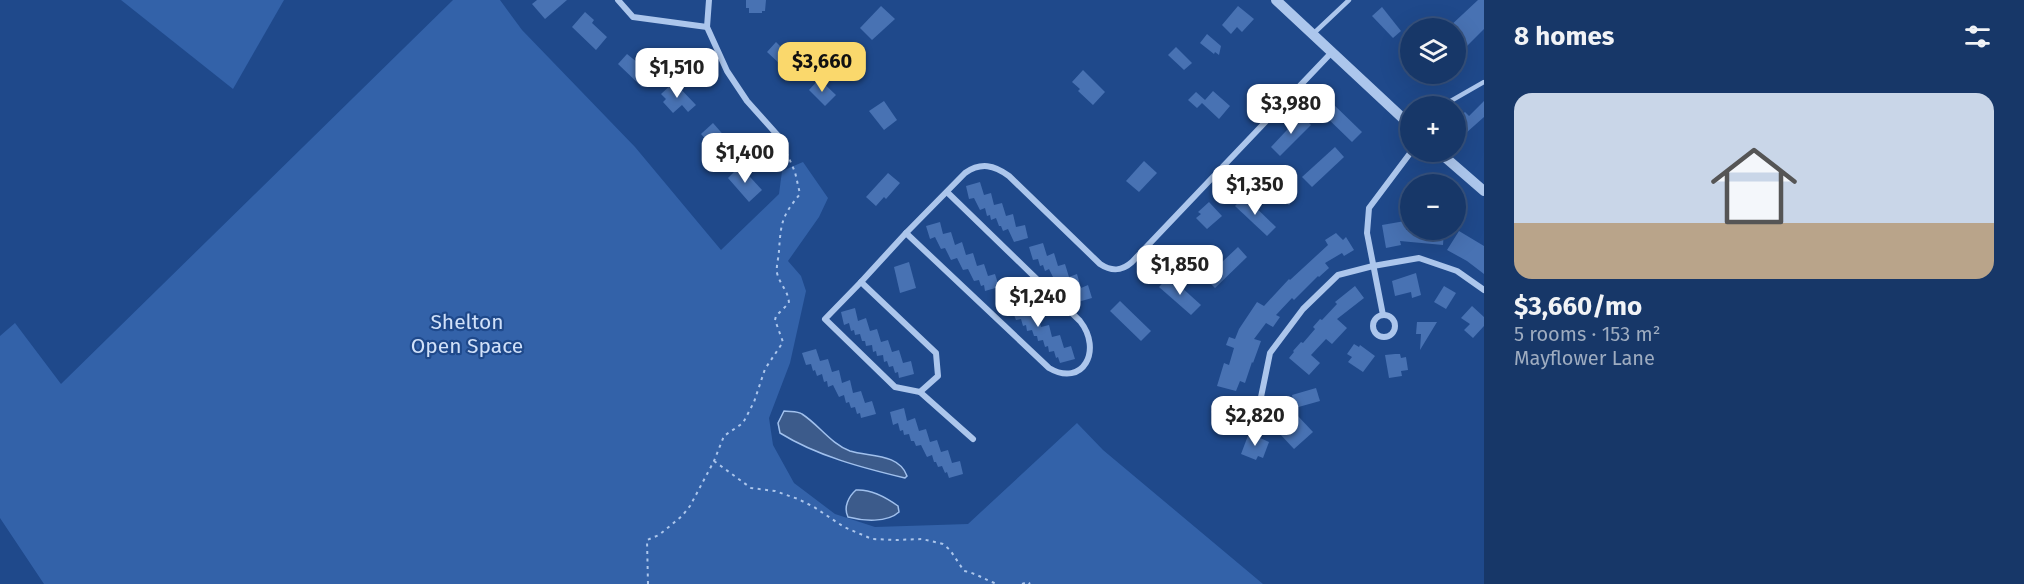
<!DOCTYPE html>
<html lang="en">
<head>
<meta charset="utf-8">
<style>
  body { margin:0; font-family:"Fira Sans",sans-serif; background:#203f6e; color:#f1f3f6; height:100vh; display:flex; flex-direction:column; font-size:22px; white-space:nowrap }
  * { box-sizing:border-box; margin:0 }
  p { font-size:20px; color:#9eacc0 }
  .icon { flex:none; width:33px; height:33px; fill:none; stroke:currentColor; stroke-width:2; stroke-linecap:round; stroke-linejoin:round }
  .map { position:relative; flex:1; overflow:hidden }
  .sheet { display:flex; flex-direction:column; background:#173768; width:540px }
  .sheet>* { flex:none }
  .buttons { position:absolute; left:1400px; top:18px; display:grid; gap:12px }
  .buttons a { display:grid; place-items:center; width:66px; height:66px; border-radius:50%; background:#173768; box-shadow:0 6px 24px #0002,0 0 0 2px #36517c; font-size:30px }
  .price { position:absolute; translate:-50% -51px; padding:0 14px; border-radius:12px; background:#fff; color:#222; font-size:20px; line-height:39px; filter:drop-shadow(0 2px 3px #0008) }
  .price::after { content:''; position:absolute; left:50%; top:36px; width:18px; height:14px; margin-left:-9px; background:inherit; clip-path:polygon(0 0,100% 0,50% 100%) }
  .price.current { background:#fad86c; color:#111 }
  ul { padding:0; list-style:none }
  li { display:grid; align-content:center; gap:12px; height:318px; padding:0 30px }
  li span { display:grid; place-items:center; height:186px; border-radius:18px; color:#555 }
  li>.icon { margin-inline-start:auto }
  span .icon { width:108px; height:108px; fill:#fffc; stroke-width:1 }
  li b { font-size:26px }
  h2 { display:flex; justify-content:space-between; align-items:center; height:72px; padding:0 30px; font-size:26px }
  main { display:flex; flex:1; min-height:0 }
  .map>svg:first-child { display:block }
  .park { fill:#3362a9 }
  .water { fill:#3c5b8b; stroke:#a0c0ed; stroke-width:1.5 }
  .building { fill:#4872b3 }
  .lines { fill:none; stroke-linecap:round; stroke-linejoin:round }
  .path { stroke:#acc6ec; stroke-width:2; stroke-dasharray:3 4.5; stroke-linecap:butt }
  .service { stroke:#acc6ec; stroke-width:4.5 }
  .minor { stroke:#acc6ec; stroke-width:6 }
  .tertiary { stroke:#acc6ec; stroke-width:10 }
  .labels { text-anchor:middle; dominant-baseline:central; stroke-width:4.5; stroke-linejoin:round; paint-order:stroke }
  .park-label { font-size:21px; fill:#d1e1f9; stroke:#1f498b }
</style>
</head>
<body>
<main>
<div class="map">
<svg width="1484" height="584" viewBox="0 0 1484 584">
  <rect width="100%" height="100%" fill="#1f498b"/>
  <g class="park">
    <path d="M121,0H284L233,89Z"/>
    <path d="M453,0H500L522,30L635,147L721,250L779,194L782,171L803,162L828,198L819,217L788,261L801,276L806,291L790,363L769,418L773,445L794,483L835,514L875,527L968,524L1077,423L1103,450L1263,584H44L0,518V336L15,323L61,384Z"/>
  </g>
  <g class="water">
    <path d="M784,411C790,412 798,411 802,414C819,425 831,444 850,451C869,457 899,453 907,476L905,478C863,468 817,456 780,433L778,423Z"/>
    <path d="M856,490C871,489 887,498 898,506L899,512C887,523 863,521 848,517C843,507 849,496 856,490Z"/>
  </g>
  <g class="building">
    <path d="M537,0H567L545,19L532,4Z"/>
    <path d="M746,0H766L765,11H762V13H749V8H746Z"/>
    <path d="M1478,0H1484V29L1465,48L1455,37V28H1448Z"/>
    <path d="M881,6L895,19L872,40L860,28Z"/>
    <path d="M1238,6L1254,19L1242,32L1237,27L1231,34L1222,25Z"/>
    <path d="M1382,7L1401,31L1393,38L1372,16Z"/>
    <path d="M585,12L594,20L592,23L607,37L596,50L572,27Z"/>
    <path d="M1207,34L1221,46L1219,55L1215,52L1214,54L1200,43Z"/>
    <path d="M776,42L784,50L786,47L795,56L793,58L802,66L793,76L767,52Z"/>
    <path d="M1176,47L1192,63L1184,70L1168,55Z"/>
    <path d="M627,54L653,75L642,87L618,64Z"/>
    <path d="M1083,70L1105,92L1093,105L1078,91L1080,89L1072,82Z"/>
    <path d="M819,79L836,95L825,106L809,90Z"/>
    <path d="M674,82L696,105L688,112L682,105L673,113L663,102L666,99L661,94Z"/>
    <path d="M1213,91L1230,106L1219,119L1202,103L1197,108L1188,100L1196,92L1205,100Z"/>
    <path d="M884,101L897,120L884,130L869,111Z"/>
    <path d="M1484,101V117L1466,133L1455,121L1465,112L1469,116Z"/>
    <path d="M1331,102L1362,132L1352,142L1321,112Z"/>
    <path d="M1301,115L1311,125L1280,156L1271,147Z"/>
    <path d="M713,123L727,139L715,150L701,134Z"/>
    <path d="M1335,147L1344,157L1312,187L1302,177Z"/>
    <path d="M1144,161L1157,173L1139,192L1126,181Z"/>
    <path d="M740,166L762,190L749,202L728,178Z"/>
    <path d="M1266,166L1297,196L1289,205L1258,175Z"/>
    <path d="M888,173L900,183L886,199L884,197L876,206L866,197Z"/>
    <path d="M980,182L984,195L991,193L994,205L1002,203L1006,216L1013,214L1016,227L1025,225L1028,238L1014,242L1008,229L1003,231L1001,226H999L996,218L991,220L990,215L987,216L985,208L980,210L974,198L969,199L966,186Z"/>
    <path d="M1244,196L1276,227L1267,236L1235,206Z"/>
    <path d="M1209,202L1222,216L1207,229L1196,218L1201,214L1198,212Z"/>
    <path d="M1405,221L1406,230H1444L1443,245L1400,241L1401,245L1386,248L1382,225Z"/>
    <path d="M940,222L943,234L951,232L955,245L962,242L966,255L973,253L977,266L984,264L988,276L995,274L999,287L985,291L984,285L981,286L979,280L974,281L968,269L963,270L957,258L951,260L945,248L941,249L935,237L930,239L926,226Z"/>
    <path d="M1459,231L1484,246V274L1467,261L1447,250Z"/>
    <path d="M1336,233L1343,240L1346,237L1354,250L1344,256L1342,253L1325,263L1329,268L1319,277L1318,276L1294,300L1292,298L1276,315L1280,317L1273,327L1266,323L1254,339L1261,341L1253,363L1252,362L1245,383L1240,381L1236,391L1217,386L1224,363L1229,365L1234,348L1226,345L1229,337L1235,339L1239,329L1257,302L1264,306L1289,279L1290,280L1328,245L1325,240Z"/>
    <path d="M1043,243L1047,256L1054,253L1058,266L1065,264L1069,277L1077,274L1081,288L1088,285L1092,298L1078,302L1071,290L1066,292L1064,287L1063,288L1060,280L1055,281L1049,269L1045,271L1043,265L1040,266L1038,259L1033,260L1029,247Z"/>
    <path d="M1238,247L1247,257L1215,288L1205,278Z"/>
    <path d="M909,262L916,288L900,293L894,267Z"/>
    <path d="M1416,273L1421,295L1412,298L1411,292L1395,296L1392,281Z"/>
    <path d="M1169,276L1201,305L1191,315L1159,287Z"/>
    <path d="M1355,286L1364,298L1337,319L1347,328L1332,344L1326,339L1311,355L1320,363L1309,375L1289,358L1294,352L1293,351L1301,342L1303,343L1315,329L1313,327L1320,319L1322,320L1337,304L1335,302Z"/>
    <path d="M1444,286L1456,293L1446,309L1434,302Z"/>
    <path d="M1015,293L1019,305L1027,303L1030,316L1037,314L1041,327L1049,325L1052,337L1060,335L1064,348L1071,346L1075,359L1060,363L1058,357L1056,358L1054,351L1049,352L1048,346L1045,347L1043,340L1038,341L1037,336H1034L1032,330L1027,331L1026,325L1023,326L1021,319L1016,320L1014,315H1011L1009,308L1005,310L1001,297Z"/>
    <path d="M1120,301L1151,331L1141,341L1110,311Z"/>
    <path d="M1472,306L1484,317V326L1473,338L1464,330L1470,324L1461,318Z"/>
    <path d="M855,308L858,321L866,318L870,331L877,329L881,342L888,340L892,352L899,350L903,363L911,361L914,374L899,378L898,372L895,373L893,366L889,367L887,361L884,362L883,355L877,356L876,351L873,352L872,345L866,346L865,341H862L860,334L855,335L854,330L851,331L849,323L844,325L841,312Z"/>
    <path d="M1417,322H1437L1420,350L1421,334H1416Z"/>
    <path d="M1354,344L1359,347L1360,345L1375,356L1363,372L1348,362L1352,357L1347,354Z"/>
    <path d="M816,349L820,361L828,359L832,372L839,370L842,383L850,380L853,393L861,391L865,403L872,401L876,414L861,418L860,413L857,414L855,407L851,408L849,402L846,403L844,395L839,397L833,385L828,387L827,381L824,382L822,374L817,376L815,370L813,371L811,364L806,365L802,353Z"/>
    <path d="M1395,354H1400L1401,358L1406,357L1408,370L1401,371L1402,376L1389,378L1385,355Z"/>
    <path d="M1316,388L1320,401L1295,408L1292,395Z"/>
    <path d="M1237,403L1241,415L1235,417L1236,420L1233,421L1235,426L1224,430L1221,421L1215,423L1211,411Z"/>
    <path d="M904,408L907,421L915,418L919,431L926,429L930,442L937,440L941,452L948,450L952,463L960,461L963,474L949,478L947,472L945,473L942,466L938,467L936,462H934L932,455L927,457L921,445L916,446L914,441H911L909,434L904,435L903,430L900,431L898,423L893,425L890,412Z"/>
    <path d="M1297,415L1313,432L1294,449L1279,433Z"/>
    <path d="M1249,433L1269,442L1263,458L1258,456L1256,460L1241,454Z"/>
  </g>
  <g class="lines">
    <g class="path">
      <path d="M714,461L751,488L775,491L798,499L814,507L844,527L872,539L896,540L922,539L943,544L950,550L964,571C976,573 985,580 997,584"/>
      <path d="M648,584L647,540L659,535L682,516L690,506L714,461L724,436L743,423L754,402L765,369L783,342L775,320L776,316L789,303C788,290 780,285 777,273C776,265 779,257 779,250C781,222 782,216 800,194L795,172L784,147"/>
      <path d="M1022,584L1028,582L1030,584"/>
    </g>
    <g class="service">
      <path d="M1313,34L1349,0"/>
      <path d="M1442,106L1484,82"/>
    </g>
    <g class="minor">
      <path d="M618,0L633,17L707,27"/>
      <path d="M709,0L707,27L727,71L747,101L781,139"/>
      <path d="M906,233L1049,368C1083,388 1103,350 1080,321L947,192"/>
      <path d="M861,282L906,233L965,173C981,162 994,165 1009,176L1100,264C1112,272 1122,271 1132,262L1332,52"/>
      <path d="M861,282L936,353L938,376L920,392L895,387L825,319Z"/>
      <path d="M1383,315L1367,233L1369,208L1411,152"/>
      <circle cx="1384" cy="326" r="11"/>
      <path d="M920,392L973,439"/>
      <path d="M1261,397L1270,353L1303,309L1338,275L1373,266L1419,258L1457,271L1484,290"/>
    </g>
    <g class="tertiary">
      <path d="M1276,0L1410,125"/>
      <path d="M1439,152L1484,191"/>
    </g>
  </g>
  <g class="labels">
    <g class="park-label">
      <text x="467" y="322">Shelton<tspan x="467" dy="24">Open Space</tspan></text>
    </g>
  </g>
</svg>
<div class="buttons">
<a><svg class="icon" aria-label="layers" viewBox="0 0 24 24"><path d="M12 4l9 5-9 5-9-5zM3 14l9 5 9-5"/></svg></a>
<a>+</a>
<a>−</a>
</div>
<b class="price current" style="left:822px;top:93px">$3,660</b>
<b class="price" style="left:677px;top:99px">$1,510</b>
<b class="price" style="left:1291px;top:135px">$3,980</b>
<b class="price" style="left:745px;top:184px">$1,400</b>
<b class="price" style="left:1255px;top:216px">$1,350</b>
<b class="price" style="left:1180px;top:296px">$1,850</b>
<b class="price" style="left:1038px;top:328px">$1,240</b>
<b class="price" style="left:1255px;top:447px">$2,820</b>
</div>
<section class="sheet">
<h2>8 homes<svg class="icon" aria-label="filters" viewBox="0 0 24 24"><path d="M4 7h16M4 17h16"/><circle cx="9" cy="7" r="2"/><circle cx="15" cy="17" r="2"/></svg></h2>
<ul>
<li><span style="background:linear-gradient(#c9d6e8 70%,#b9a48a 0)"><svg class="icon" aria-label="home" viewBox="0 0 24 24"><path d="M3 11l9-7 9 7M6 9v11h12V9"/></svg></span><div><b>$3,660/mo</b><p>5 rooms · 153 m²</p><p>Mayflower Lane</p></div></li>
</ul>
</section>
</main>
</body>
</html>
